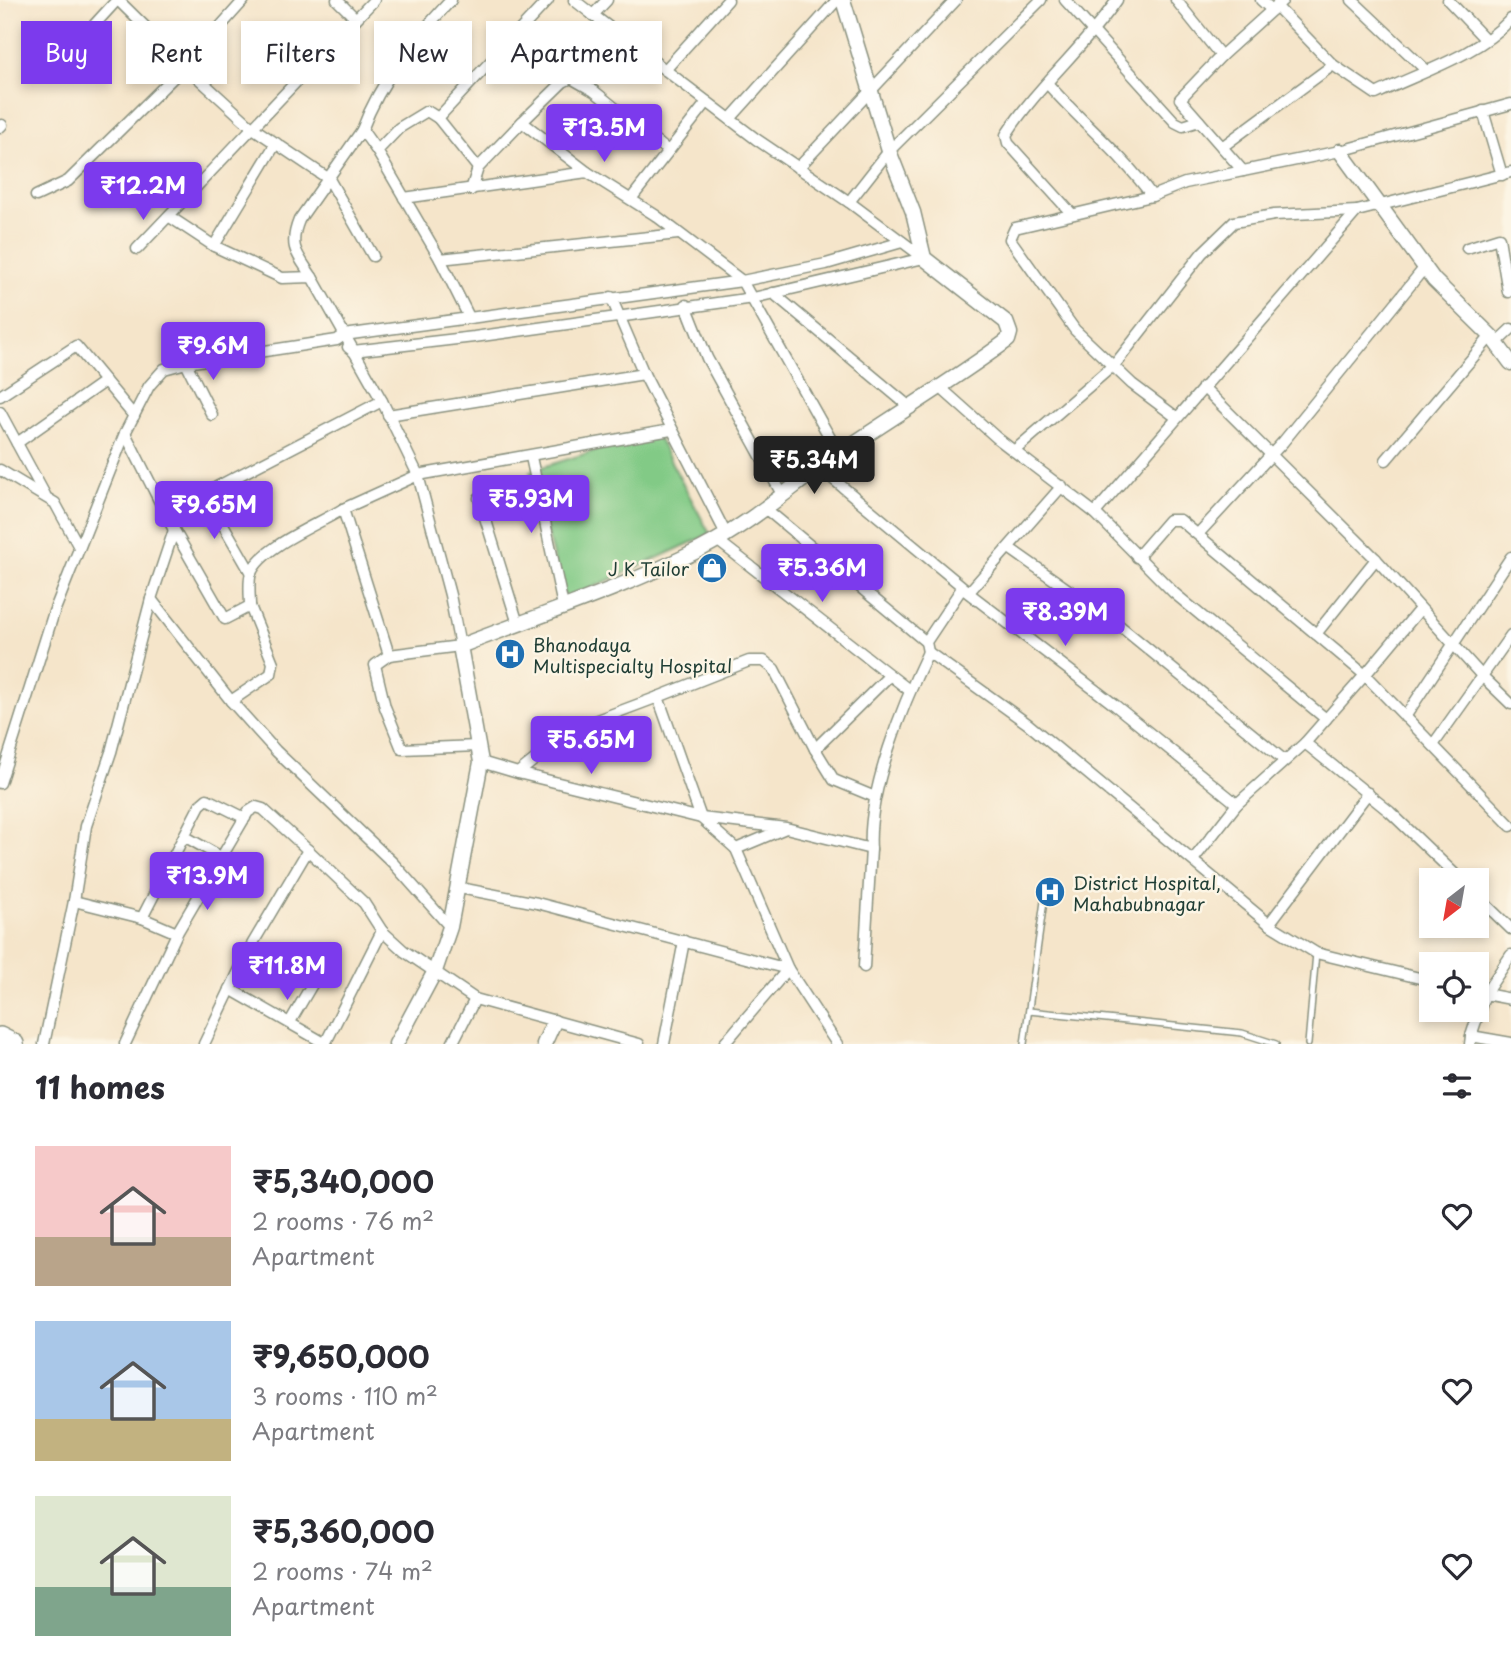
<!DOCTYPE html>
<html lang="en">
<head>
<meta charset="utf-8">
<style>
  body { margin:0; font-family:"Playpen Sans",sans-serif; background:#f2f2f3; color:#2b2b33; height:100vh; display:flex; flex-direction:column; font-size:26px; white-space:nowrap }
  * { box-sizing:border-box; margin:0 }
  p { font-size:23px; color:#7c7c81 }
  .icon { flex:none; width:38px; height:38px; fill:none; stroke:currentColor; stroke-width:2; stroke-linecap:round; stroke-linejoin:round }
  .map { position:relative; height:1044px; overflow:hidden }
  .side { display:flex; flex-direction:column; background:#fff; flex:1 }
  .side>* { flex:none }
  .hud { position:absolute; left:21px; top:21px; width:700px; height:63px; display:flex; gap:14px }
  .needle { width:46px; rotate:211deg }
  .controls { position:absolute; left:1419px; top:868px; display:grid; gap:14px }
  .controls a { display:grid; place-items:center; width:70px; height:70px; border-radius:0px; background:#fff; box-shadow:0 4px 10px #0003; font-size:35px }
  .price { position:absolute; translate:-50% -60px; padding:0 16px; border-radius:7px; background:#7c3aed; color:#fff; font-size:23px; line-height:46px; filter:drop-shadow(0 2px 4px #0008) }
  .price::after { content:''; position:absolute; left:50%; top:42px; width:21px; height:16px; margin-left:-10px; background:inherit; clip-path:polygon(0 0,100% 0,50% 100%) }
  .price.active { background:#222; color:#fff }
  ul { padding:0; list-style:none }
  li { display:flex; align-items:center; gap:21px; height:175px; padding:0 35px }
  li span { display:grid; place-items:center; flex:none; width:196px; height:140px; border-radius:0px; color:#555 }
  li>.icon { margin-inline-start:auto }
  span .icon { width:84px; height:84px; fill:#fffc; stroke-width:1 }
  li b { font-size:30px }
  h2 { display:flex; justify-content:space-between; align-items:center; height:84px; padding:0 35px; font-size:30px }
  .chip { padding:0 24px; border-radius:0px; background:#fff; box-shadow:0 4px 10px #0003; font-size:24px; line-height:63px }
  .chip.active { background:#7c3aed; color:#fff }
  .map>svg:first-child { display:block }
  .green { fill:#82ca86; stroke:#50845d; stroke-width:2 }
  .lines { fill:none; stroke-linecap:round; stroke-linejoin:round }
  .lane-casing { stroke:#8a917f; stroke-width:8 }
  .street-casing { stroke:#8a917f; stroke-width:13 }
  .secondary-casing { stroke:#8a917f; stroke-width:17 }
  .highway-casing { stroke:#8a917f; stroke-width:22 }
  .lane { stroke:#fff; stroke-width:5 }
  .street { stroke:#fff; stroke-width:10 }
  .secondary { stroke:#fff; stroke-width:14 }
  .highway { stroke:#fff; stroke-width:19 }
  .labels { text-anchor:middle; dominant-baseline:central; stroke-width:5; stroke-linejoin:round; paint-order:stroke }
  .poi-label { font-size:18px; fill:#1f3d34; stroke:#fcf5e5; text-anchor:start }
</style>
</head>
<body>
<div class="map">
<svg width="1511" height="1044" viewBox="0 0 1511 1044">
  <rect width="100%" height="100%" fill="#fcf5e5"/>
  <filter id="ink" filterUnits="userSpaceOnUse"><feTurbulence type="fractalNoise" baseFrequency=".0143" numOctaves="2"/><feDisplacementMap in="SourceGraphic" scale="14" xChannelSelector="R" yChannelSelector="G"/><feConvolveMatrix kernelMatrix="1 2 1 2 8 2 1 2 1" color-interpolation-filters="sRGB"/></filter>
  <filter id="wash" filterUnits="userSpaceOnUse"><feTurbulence type="fractalNoise" baseFrequency=".00686" numOctaves="4" result="noise"/><feDisplacementMap in="SourceGraphic" scale="28" xChannelSelector="R" yChannelSelector="G"/><feGaussianBlur stdDeviation="1.57" result="paint"/><feColorMatrix in="noise" values="0 0 0 0 0 0 0 0 0 0 0 0 0 0 0 0 0 1.4 0 .05"/><feComposite in="paint" operator="in"/></filter>
  <g filter="url(#wash)">
    <rect width="100%" height="100%" fill="#f5e5ca"/>
    <path class="green" d="M655,432L710,534L565,600L530,471Z"/>
  </g>
  <g filter="url(#ink)">
    <g class="lines">
      <g class="lane-casing">
        <g id="lane">
          <path d="M1029,1011L1242,1033L1276,1044"/>
          <path d="M1024,1044L1045,894"/>
          <path d="M1308,1044L1316,953"/>
        </g>
      </g>
      <g class="street-casing">
        <g id="street">
          <path d="M118,0L185,66L244,0"/>
          <path d="M337,0L355,18"/>
          <path d="M574,0L593,15"/>
          <path d="M607,0L593,15L756,139L849,202L924,258"/>
          <path d="M1065,0L1175,122L1183,126L1199,121"/>
          <path d="M1176,0L1221,56"/>
          <path d="M1261,0L1272,10"/>
          <path d="M1352,0L1427,71"/>
          <path d="M1448,0L1485,39"/>
          <path d="M1276,6L1333,65L1376,94C1421,72 1476,56 1511,19"/>
          <path d="M53,70L117,0"/>
          <path d="M665,70L728,0"/>
          <path d="M1047,83C1081,122 1121,153 1152,196"/>
          <path d="M1483,111L1502,175"/>
          <path d="M438,118L478,168"/>
          <path d="M730,119L837,0"/>
          <path d="M522,122L563,82L571,78L594,91L668,151"/>
          <path d="M0,127L2,125"/>
          <path d="M1222,147L1180,99L1221,56L1283,0"/>
          <path d="M377,151L362,130C381,79 414,40 451,0"/>
          <path d="M798,168L956,0"/>
          <path d="M1243,171L1222,147L1333,65"/>
          <path d="M471,190L478,168L522,122L587,172"/>
          <path d="M36,196L68,181L185,66L253,128L329,179L373,256"/>
          <path d="M404,198L587,172L655,215L742,281L839,454"/>
          <path d="M631,199L707,102"/>
          <path d="M849,202L889,151L1041,0"/>
          <path d="M1072,214L1008,143L1006,135C1037,86 1084,48 1117,0"/>
          <path d="M170,217L214,246L282,278L312,277L382,401L418,475L450,595L460,646L389,655"/>
          <path d="M214,246L276,143"/>
          <path d="M1467,248L1499,238L1508,292L1511,290"/>
          <path d="M137,249L374,0"/>
          <path d="M440,259L678,234"/>
          <path d="M312,277C297,254 288,247 299,220L362,130"/>
          <path d="M773,293L911,408"/>
          <path d="M611,297L644,374L726,534"/>
          <path d="M686,305L707,358L783,496"/>
          <path d="M469,317L440,259L377,151L399,128L427,111L438,118L548,0"/>
          <path d="M1496,343L1511,329"/>
          <path d="M348,347L353,351L474,337L753,298L924,258"/>
          <path d="M186,363L212,415"/>
          <path d="M1203,387L1376,559L1482,676L1433,745"/>
          <path d="M942,389L997,438L1095,513L1174,593L1326,719L1305,743"/>
          <path d="M0,396L76,346L134,416"/>
          <path d="M0,412L45,495"/>
          <path d="M388,415L644,374"/>
          <path d="M1176,417L1132,384L1075,330L1010,239L1015,228L1152,196L1185,183L1340,151L1511,104"/>
          <path d="M125,433L174,530"/>
          <path d="M17,443L105,381"/>
          <path d="M1014,451L1116,363L1202,253L1234,222L1274,215L1357,211"/>
          <path d="M531,457L563,606"/>
          <path d="M1386,460L1491,336"/>
          <path d="M821,469L969,592L1062,486"/>
          <path d="M0,470L55,503L79,547"/>
          <path d="M479,498L518,624"/>
          <path d="M766,509L926,642"/>
          <path d="M1095,513L1357,211L1511,172"/>
          <path d="M1198,534L1283,442L1425,267"/>
          <path d="M717,540L909,690"/>
          <path d="M1009,548L1120,626L1284,760"/>
          <path d="M1137,557L1169,520H1180L1365,675L1420,609"/>
          <path d="M251,573L205,493L382,401"/>
          <path d="M151,599L231,701L276,751L393,863L450,927"/>
          <path d="M250,606C250,597 248,581 251,573C261,547 319,524 343,509"/>
          <path d="M1316,634L1376,559"/>
          <path d="M1511,635L1482,676L1511,704"/>
          <path d="M928,652L926,642L962,588L1116,706L1237,804"/>
          <path d="M1405,717L1511,557"/>
          <path d="M1326,719L1365,675L1511,826"/>
          <path d="M478,746L402,749L385,707L375,665L389,655L343,509L418,475L671,430"/>
          <path d="M481,762L518,773L573,729L658,697"/>
          <path d="M518,773L701,818L658,697L749,661H764L774,669L815,749"/>
          <path d="M0,783L54,612L125,433L149,386L164,369L186,363L337,340L344,335L742,281L826,264L902,242"/>
          <path d="M875,797L834,780L815,749L889,676"/>
          <path d="M786,828L736,849L701,818L786,828L871,849C867,792 903,704 928,652L1028,724L1269,924L1316,953L1432,981"/>
          <path d="M184,836L200,805L207,799L245,818"/>
          <path d="M1193,860L1237,804L1305,743L1390,812L1461,880"/>
          <path d="M460,888L537,903L788,969L736,849"/>
          <path d="M1477,896L1511,929"/>
          <path d="M74,901L142,918"/>
          <path d="M1269,924L1368,793"/>
          <path d="M177,933L142,918L184,836L221,857"/>
          <path d="M864,967L871,849"/>
          <path d="M230,989L326,1044"/>
          <path d="M1477,992L1485,994L1511,955"/>
          <path d="M290,1022L331,952"/>
          <path d="M1471,1036L1485,994L1511,999"/>
          <path d="M44,1044L74,901L86,826L111,752L151,599L174,530L225,619L250,606L273,663L271,674L231,701"/>
          <path d="M125,1044L177,933L248,812L256,807L263,809L308,850"/>
          <path d="M204,1044L250,948L308,850L364,903L382,931L404,951L475,999L639,1044"/>
          <path d="M325,1044L382,931"/>
          <path d="M452,1044L475,999"/>
          <path d="M664,1044L684,941"/>
          <path d="M724,1044L788,969L837,1044"/>
          <path d="M1470,1044L1471,1036L1511,1043"/>
        </g>
      </g>
      <g class="secondary-casing">
        <g id="secondary">
          <path d="M1340,151L1434,280L1491,336L1511,363"/>
          <path d="M396,1044L435,971L450,927L481,762L460,646C540,615 624,588 701,549C752,523 794,484 841,452C897,414 954,380 1008,340L1010,333L1006,322L924,258L913,212L889,151L843,0"/>
          <path d="M544,1044L554,1022"/>
        </g>
      </g>
      <g class="highway-casing">
        <path id="highway" d="M0,1037L14,1044"/>
      </g>
      <use href="#lane" class="lane"/>
      <use href="#street" class="street"/>
      <use href="#secondary" class="secondary"/>
      <use href="#highway" class="highway"/>
    </g>
  </g>
  <defs>
    <g id="shop-disc" transform="scale(1.575)"><circle r="9.5" fill="#1f6fb2" stroke="#fcf5e5"/><path d="M-5-2.5h2.3a2.7 3.5 0 0 1 5.4 0H5L5.5 6h-11ZM-1.5-2.5h3a1.5 2.3 0 0 0-3 0Z" fill="#fff"/></g>
    <g id="hospital-disc" transform="scale(1.575)"><circle r="9.5" fill="#1f6fb2" stroke="#fcf5e5"/><path d="M-5-5h3v3.5h4V-5h3V5h-3V1.5h-4V5h-3Z" fill="#fff"/></g>
  </defs>
  <g fill-rule="evenodd">
    <use href="#shop-disc" x="712" y="568"/>
    <use href="#hospital-disc" x="510" y="654"/>
    <use href="#hospital-disc" x="1050" y="892"/>
  </g>
  <g class="labels">
    <g class="poi-label">
      <text x="689" y="568" text-anchor="end">J K Tailor</text>
      <text x="533" y="644">Bhanodaya<tspan x="533" dy="21">Multispecialty Hospital</tspan></text>
      <text x="1073" y="882">District Hospital,<tspan x="1073" dy="21">Mahabubnagar</tspan></text>
    </g>
  </g>
</svg>
<div class="controls">
<a><svg class="needle" viewBox="-14 -14 28 28"><path d="M0-13l5 13h-10z" fill="#e53935"/><path d="M0 13l5-13h-10z" fill="#7c7c81"/></svg></a>
<a><svg class="icon" aria-label="locate" viewBox="0 0 24 24"><circle cx="12" cy="12" r="6"/><path d="M12 2v4M12 18v4M2 12h4M18 12h4"/></svg></a>
</div>
<b class="price" style="left:604px;top:164px">₹13.5M</b>
<b class="price" style="left:143px;top:222px">₹12.2M</b>
<b class="price" style="left:213px;top:382px">₹9.6M</b>
<b class="price active" style="left:814px;top:496px">₹5.34M</b>
<b class="price" style="left:531px;top:535px">₹5.93M</b>
<b class="price" style="left:214px;top:541px">₹9.65M</b>
<b class="price" style="left:822px;top:604px">₹5.36M</b>
<b class="price" style="left:1065px;top:648px">₹8.39M</b>
<b class="price" style="left:591px;top:776px">₹5.65M</b>
<b class="price" style="left:207px;top:912px">₹13.9M</b>
<b class="price" style="left:287px;top:1002px">₹11.8M</b>
<div class="hud">
<a class="chip active">Buy</a>
<a class="chip">Rent</a>
<a class="chip">Filters</a>
<a class="chip">New</a>
<a class="chip">Apartment</a>
</div>
</div>
<section class="side">
<h2>11 homes<svg class="icon" aria-label="filters" viewBox="0 0 24 24"><path d="M4 7h16M4 17h16"/><circle cx="9" cy="7" r="2"/><circle cx="15" cy="17" r="2"/></svg></h2>
<ul>
<li><span style="background:linear-gradient(#f6c9c9 65%,#b9a48a 0)"><svg class="icon" aria-label="home" viewBox="0 0 24 24"><path d="M3 11l9-7 9 7M6 9v11h12V9"/></svg></span><div><b>₹5,340,000</b><p>2 rooms · 76 m²</p><p>Apartment</p></div><svg class="icon" aria-label="heart" viewBox="0 0 24 24"><path d="M12 20l-8-8c-3-5 5-10 8-4 3-6 11-1 8 4z"/></svg></li>
<li><span style="background:linear-gradient(#a9c7e8 70%,#c2b280 0)"><svg class="icon" aria-label="home" viewBox="0 0 24 24"><path d="M3 11l9-7 9 7M6 9v11h12V9"/></svg></span><div><b>₹9,650,000</b><p>3 rooms · 110 m²</p><p>Apartment</p></div><svg class="icon" aria-label="heart" viewBox="0 0 24 24"><path d="M12 20l-8-8c-3-5 5-10 8-4 3-6 11-1 8 4z"/></svg></li>
<li><span style="background:linear-gradient(#dfe7d0 65%,#7fa58c 0)"><svg class="icon" aria-label="home" viewBox="0 0 24 24"><path d="M3 11l9-7 9 7M6 9v11h12V9"/></svg></span><div><b>₹5,360,000</b><p>2 rooms · 74 m²</p><p>Apartment</p></div><svg class="icon" aria-label="heart" viewBox="0 0 24 24"><path d="M12 20l-8-8c-3-5 5-10 8-4 3-6 11-1 8 4z"/></svg></li>
</ul>
</section>
</body>
</html>
